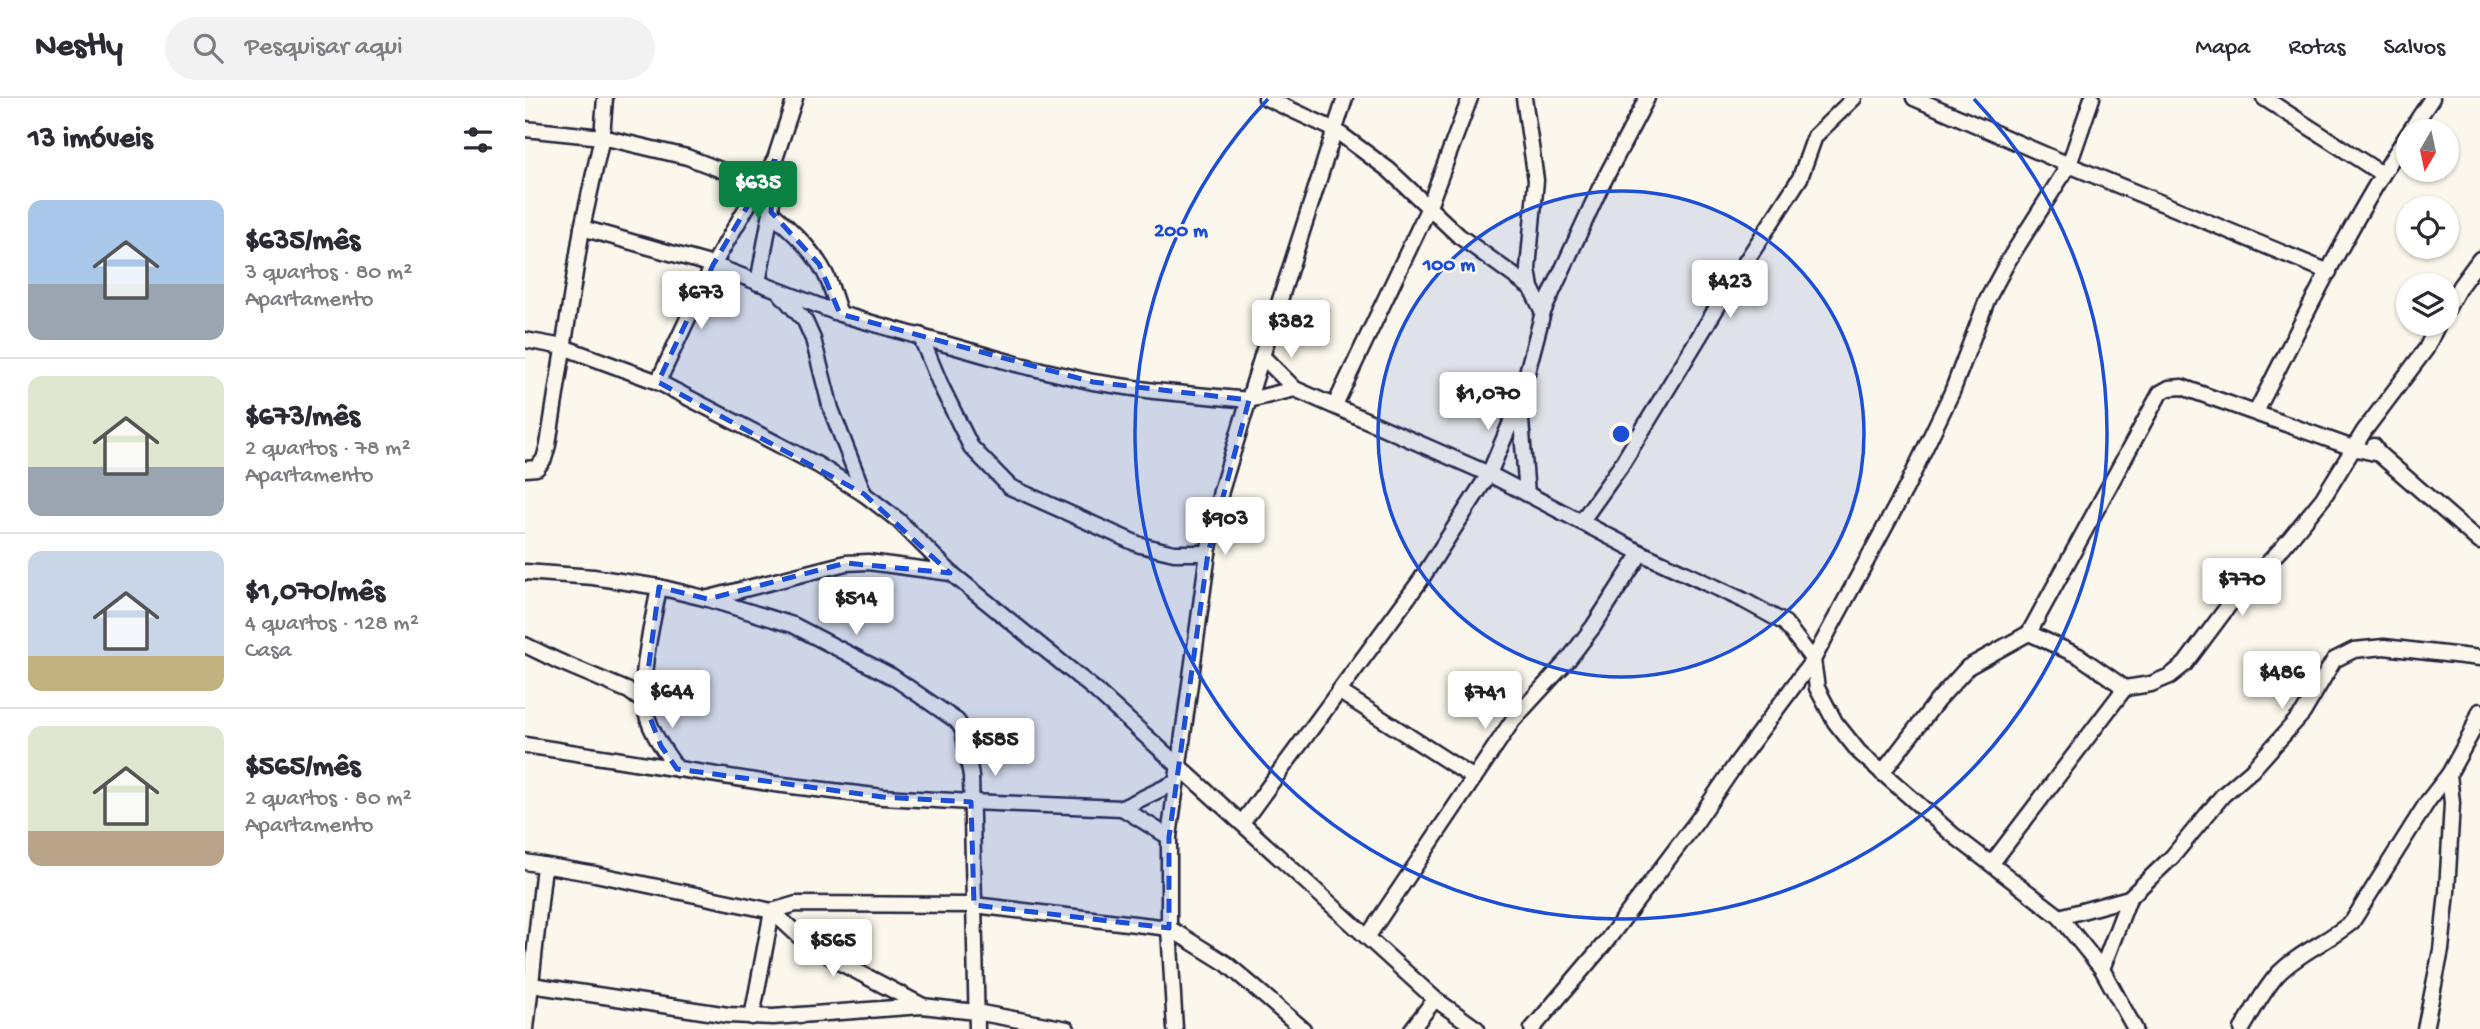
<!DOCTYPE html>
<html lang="pt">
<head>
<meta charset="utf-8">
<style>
  body { margin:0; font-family:"Gochi Hand",sans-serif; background:#f2f2f3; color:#2b2b33; height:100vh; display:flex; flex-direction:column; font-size:26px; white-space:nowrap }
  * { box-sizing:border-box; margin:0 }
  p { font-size:23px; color:#7c7c81 }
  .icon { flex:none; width:38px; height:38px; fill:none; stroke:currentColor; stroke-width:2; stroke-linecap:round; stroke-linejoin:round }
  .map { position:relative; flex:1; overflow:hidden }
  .side { display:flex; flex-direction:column; background:#fff; width:525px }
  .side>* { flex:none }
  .needle { width:46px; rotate:189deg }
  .fabs { position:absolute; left:1871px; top:21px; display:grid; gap:14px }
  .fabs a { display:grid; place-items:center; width:63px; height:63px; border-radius:50%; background:#fff; box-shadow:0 2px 5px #0004; font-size:35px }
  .price { position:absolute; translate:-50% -60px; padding:0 16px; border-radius:7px; background:#fff; color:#222; font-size:23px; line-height:46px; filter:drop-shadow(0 2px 4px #0008) }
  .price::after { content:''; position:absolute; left:50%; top:42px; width:21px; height:16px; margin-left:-10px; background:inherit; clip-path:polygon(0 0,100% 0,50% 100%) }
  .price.on { background:#0b8043; color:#fff }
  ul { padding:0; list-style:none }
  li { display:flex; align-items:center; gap:21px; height:175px; padding:0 28px }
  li+li { border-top:2px solid #e1e1e2 }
  li span { display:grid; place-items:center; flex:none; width:196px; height:140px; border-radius:14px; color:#555 }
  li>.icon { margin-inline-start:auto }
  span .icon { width:84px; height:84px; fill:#fffc; stroke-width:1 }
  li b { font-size:30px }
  h2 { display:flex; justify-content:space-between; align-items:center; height:84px; padding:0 28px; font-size:30px }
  header { display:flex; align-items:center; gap:42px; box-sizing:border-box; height:98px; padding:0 35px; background:#fff; border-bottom:2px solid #e1e1e2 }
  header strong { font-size:33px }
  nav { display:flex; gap:38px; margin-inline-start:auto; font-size:24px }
  .search { width:490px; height:63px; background:#f2f2f3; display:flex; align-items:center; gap:18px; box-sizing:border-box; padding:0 24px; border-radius:38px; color:#7c7c81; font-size:26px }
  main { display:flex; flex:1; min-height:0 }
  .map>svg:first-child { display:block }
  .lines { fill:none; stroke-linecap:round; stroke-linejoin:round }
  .minor-casing { stroke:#22223b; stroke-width:19 }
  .minor { stroke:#fbf7ec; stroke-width:14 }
  .marked { fill:#1d4ed8; fill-opacity:0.2; stroke:#1d4ed8; stroke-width:5; stroke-dasharray:14 9; stroke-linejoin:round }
  .ring { fill:none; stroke:#1d4ed8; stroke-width:3.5 }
  .centre { fill:#1d4ed8; stroke:#fbf7ec; stroke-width:3.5 }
  .ring-label { font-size:21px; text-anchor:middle; font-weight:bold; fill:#1d4ed8; stroke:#fbf7ec; stroke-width:5; stroke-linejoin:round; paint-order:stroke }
</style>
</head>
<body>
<header>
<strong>Nestly</strong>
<div class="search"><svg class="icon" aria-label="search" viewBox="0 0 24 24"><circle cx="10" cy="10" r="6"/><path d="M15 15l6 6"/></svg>Pesquisar aqui</div>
<nav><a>Mapa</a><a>Rotas</a><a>Salvos</a></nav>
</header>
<main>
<section class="side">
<h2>13 imóveis<svg class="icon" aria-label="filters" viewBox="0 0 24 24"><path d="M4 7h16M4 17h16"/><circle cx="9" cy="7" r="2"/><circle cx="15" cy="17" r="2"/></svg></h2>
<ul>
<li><span style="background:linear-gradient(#a9c7e8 60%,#9aa5b1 0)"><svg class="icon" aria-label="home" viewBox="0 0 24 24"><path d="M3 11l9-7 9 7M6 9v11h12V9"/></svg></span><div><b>$635/mês</b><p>3 quartos · 80 m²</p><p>Apartamento</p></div></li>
<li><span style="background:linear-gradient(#dfe7d0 65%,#9aa5b1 0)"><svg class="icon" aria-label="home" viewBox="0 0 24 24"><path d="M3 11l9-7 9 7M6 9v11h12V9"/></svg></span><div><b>$673/mês</b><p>2 quartos · 78 m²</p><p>Apartamento</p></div></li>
<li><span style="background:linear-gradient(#c9d6e8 75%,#c2b280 0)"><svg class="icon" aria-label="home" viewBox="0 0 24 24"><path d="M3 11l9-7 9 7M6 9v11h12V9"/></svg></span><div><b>$1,070/mês</b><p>4 quartos · 128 m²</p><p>Casa</p></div></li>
<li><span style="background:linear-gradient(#dfe7d0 75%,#b9a48a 0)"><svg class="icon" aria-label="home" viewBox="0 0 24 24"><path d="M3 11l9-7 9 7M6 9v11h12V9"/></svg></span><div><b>$565/mês</b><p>2 quartos · 80 m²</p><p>Apartamento</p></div></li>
</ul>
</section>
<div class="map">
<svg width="1955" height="931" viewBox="0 0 1955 931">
  <rect width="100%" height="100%" fill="#fbf7ec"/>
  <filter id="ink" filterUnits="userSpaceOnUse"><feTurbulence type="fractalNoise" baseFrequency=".0143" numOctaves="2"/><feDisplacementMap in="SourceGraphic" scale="14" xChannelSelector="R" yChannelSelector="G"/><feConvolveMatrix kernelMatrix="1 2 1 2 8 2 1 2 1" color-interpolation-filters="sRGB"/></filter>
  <g filter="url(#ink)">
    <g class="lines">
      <g class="minor-casing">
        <g id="minor">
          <path d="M741,0L810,32L864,72L934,138L1006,190"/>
          <path d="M999,0L1011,82L1003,171L1006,190L1018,214"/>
          <path d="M1389,0L1544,67L1804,174"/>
          <path d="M1739,0L1857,76"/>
          <path d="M0,31L77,39L162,59L209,77L229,94"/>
          <path d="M1885,33L1907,0"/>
          <path d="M246,114C268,134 293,156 304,184C308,194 311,205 315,216"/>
          <path d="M57,130L188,167L315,216L491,266L568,284L629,293L724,302L770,291"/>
          <path d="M233,185L246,114L250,63"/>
          <path d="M256,196L280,223L288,241L306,311L339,396"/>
          <path d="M1922,211L1935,188L1955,161"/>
          <path d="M395,237L416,288L446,349L485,389L615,447L649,455H683"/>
          <path d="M0,242L38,249L133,284L293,367L339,396L373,422L426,475L569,591L910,901L952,931"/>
          <path d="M737,258L770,291L964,376L1116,455L1218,502L1260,525L1288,562L1292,590L1310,624L1334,654L1427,736L1535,819L1577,871L1610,931"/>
          <path d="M133,284L188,167L250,61L270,0"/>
          <path d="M810,307L903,111L945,0"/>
          <path d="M995,310L1002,396"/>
          <path d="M1731,314C1779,221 1825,124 1883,36"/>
          <path d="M1849,348L1854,356L1955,444"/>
          <path d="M0,371L12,370L19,361L23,347L57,130L77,39L80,0"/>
          <path d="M1056,424L1095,369L1205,188L1275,80L1290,38L1329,0"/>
          <path d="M0,474L68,479L134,489L183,501L268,527L368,579L432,623L438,632L446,678L452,931"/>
          <path d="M134,489C128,524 116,568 119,603C121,628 138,651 152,671"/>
          <path d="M184,500L321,465L343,464L426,475"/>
          <path d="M1504,535L1635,295L1644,290L1657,289L1828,350L1854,356"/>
          <path d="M0,547L33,563L104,593L119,604"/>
          <path d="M815,594L949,680"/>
          <path d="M0,647L250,686L358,699L446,704L597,710L651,684"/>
          <path d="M1357,675L1412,603L1443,569L1504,535L1554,558L1600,590"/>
          <path d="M597,710L644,739"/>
          <path d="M717,725L895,483L964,376L994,305L1018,214L1075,90L1122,0"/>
          <path d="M0,764L70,776L247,813L271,806L449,807L644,830L702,866L778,931"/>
          <path d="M1467,765L1600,590L1626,586L1645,578L1660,566L1707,503L1758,449L1798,400L1839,333L1901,251L1913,226"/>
          <path d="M247,813L275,839L312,863L396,907"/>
          <path d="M1535,819L1604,800"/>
          <path d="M843,838L988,622L1043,562L1068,529L1116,455"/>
          <path d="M1577,871L1604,800L1647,759L1698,697L1727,672L1778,615L1809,562L1829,552L1859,549L1955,560"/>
          <path d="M0,886L203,917L248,919L397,908L451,914L542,931"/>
          <path d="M227,919L247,813"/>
          <path d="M1,931L19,768"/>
          <path d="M650,931L644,830V739L683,455L696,393L737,258L820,0"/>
          <path d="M887,931L910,901"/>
          <path d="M1007,931L1080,845L1172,723L1211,666L1288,562L1381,390L1427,294L1462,202L1483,163L1544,67L1567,0"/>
          <path d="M1717,931C1728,913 1739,891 1754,875C1775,854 1804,843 1827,824L1903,703L1924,676"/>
          <path d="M1900,931L1916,852L1922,794L1927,705L1924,676L1946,636L1955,613"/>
        </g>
      </g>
      <use href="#minor" class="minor"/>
    </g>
  </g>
  <path class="marked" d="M250,61L246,114L294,166L315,216L568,284L724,302L683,455L644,739V830L449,807L446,704L358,699L152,671L136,648L119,604L134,489L183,501L321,465L425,475L339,396L133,284L188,167Z"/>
  <circle cx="1096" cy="336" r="243" fill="#1d4ed8" fill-opacity=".12"/>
  <g class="ring">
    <circle cx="1096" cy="336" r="243"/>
    <path d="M1449 1A486 486 0 1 1 743 1"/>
  </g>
  <circle cx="1096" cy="336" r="10" class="centre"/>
  <g class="ring-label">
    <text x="656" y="138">200 m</text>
    <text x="924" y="172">100 m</text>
  </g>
</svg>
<div class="fabs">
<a><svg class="needle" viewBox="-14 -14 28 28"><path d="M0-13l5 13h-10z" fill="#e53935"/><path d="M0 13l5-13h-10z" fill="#7c7c81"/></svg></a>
<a><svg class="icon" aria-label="locate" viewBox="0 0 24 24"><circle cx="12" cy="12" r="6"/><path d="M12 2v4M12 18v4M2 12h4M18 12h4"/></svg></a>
<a><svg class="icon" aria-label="layers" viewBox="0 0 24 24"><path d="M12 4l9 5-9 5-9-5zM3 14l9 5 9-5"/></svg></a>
</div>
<b class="price on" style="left:233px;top:123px">$635</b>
<b class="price" style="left:1205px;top:222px">$423</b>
<b class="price" style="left:176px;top:233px">$673</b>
<b class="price" style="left:766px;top:262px">$382</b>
<b class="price" style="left:963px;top:334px">$1,070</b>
<b class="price" style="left:700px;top:459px">$903</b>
<b class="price" style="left:1717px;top:520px">$770</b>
<b class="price" style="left:331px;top:539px">$514</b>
<b class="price" style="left:1757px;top:613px">$486</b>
<b class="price" style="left:147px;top:632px">$644</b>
<b class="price" style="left:960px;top:633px">$741</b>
<b class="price" style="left:470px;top:680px">$585</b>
<b class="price" style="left:308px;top:881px">$565</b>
</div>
</main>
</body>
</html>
